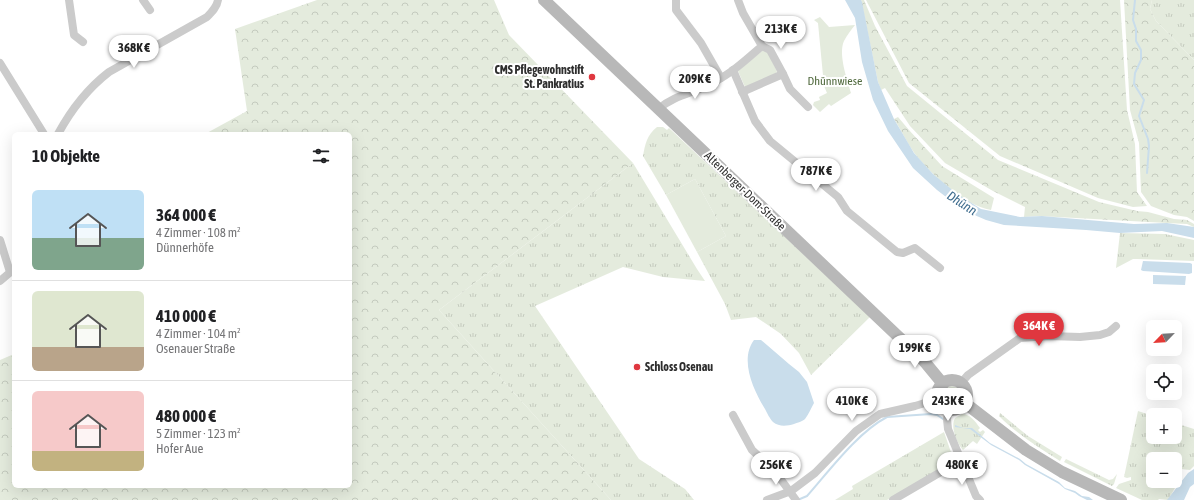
<!DOCTYPE html>
<html lang="de">
<head>
<meta charset="utf-8">
<style>
  body { margin:0; font-family:"Asap Condensed",sans-serif; background:#f6f6f6; color:#202124; height:100vh; display:flex; flex-direction:column; font-size:15px; white-space:nowrap }
  * { box-sizing:border-box; margin:0 }
  p { font-size:13px; color:#757577 }
  .icon { flex:none; width:22px; height:22px; fill:none; stroke:currentColor; stroke-width:2; stroke-linecap:round; stroke-linejoin:round }
  .map { position:relative; flex:1; overflow:hidden }
  .panel { position:absolute; left:12px; top:132px; width:340px; height:356px; display:flex; flex-direction:column; background:#fff; border-radius:6px; box-shadow:0 4px 16px #0002 }
  .panel>* { flex:none }
  .needle { width:26px; rotate:245deg }
  .buttons { position:absolute; left:1146px; top:320px; display:grid; gap:8px }
  .buttons a { display:grid; place-items:center; width:36px; height:36px; border-radius:6px; background:#fff; box-shadow:0 4px 16px #0002; font-size:20px }
  .price { position:absolute; translate:-50% -34px; padding:0 9px; border-radius:14px; background:#fff; color:#222; font-size:13px; line-height:26px; filter:drop-shadow(0 1px 2px #0008) }
  .price::after { content:''; position:absolute; left:50%; top:24px; width:12px; height:9px; margin-left:-6px; background:inherit; clip-path:polygon(0 0,100% 0,50% 100%) }
  .price.current { background:#df373f; color:#fff }
  ul { padding:0; list-style:none }
  li { display:flex; align-items:center; gap:12px; height:100px; padding:0 20px }
  li+li { border-top:1px solid #e0e0e0 }
  li span { display:grid; place-items:center; flex:none; width:112px; height:80px; border-radius:6px; color:#555 }
  li>.icon { margin-inline-start:auto }
  span .icon { width:48px; height:48px; fill:#fffc; stroke-width:1 }
  li b { font-size:17px }
  h2 { display:flex; justify-content:space-between; align-items:center; height:48px; padding:0 20px; font-size:17px }
  .map>svg:first-child { display:block }
  .grass { fill:url(#grass-tufts); fill-rule:evenodd }
  .forest { fill:url(#forest-crowns) }
  .park { fill:#e4ebdd }
  .water { fill:#c9ddeb }
  .lines { fill:none; stroke-linecap:round; stroke-linejoin:round }
  .stream { stroke:#c9ddeb; stroke-width:2 }
  .minor { stroke:#cbcbcb; stroke-width:8 }
  .secondary { stroke:#b8b8b8; stroke-width:12 }
  .poi-dot { fill:#df373f; stroke:#fff; stroke-width:1.5 }
  .labels { text-anchor:middle; dominant-baseline:central; stroke-width:4; stroke-linejoin:round; paint-order:stroke }
  .poi-label { font-size:12px; font-weight:bold; fill:#2e2e2e; stroke:#fff; text-anchor:end }
  .park-label { font-size:12px; fill:#50693d; stroke:#fff }
  .street-label { font-size:12px; fill:#2e2e2e; stroke:#fff }
  .water-label { font-size:13px; font-style:italic; fill:#3f6d8e; stroke:#fff }
</style>
</head>
<body>
<div class="map">
<svg width="1194" height="500" viewBox="0 0 1194 500">
  <defs>
    <pattern id="grass-tufts" width="24" height="20" patternUnits="userSpaceOnUse"><rect width="24" height="20" fill="#e4ebdd"/><path d="M3 7l-1-3M5 7V3M7 7l1-3M15 17l-1-3M17 17v-4M19 17l1-3" fill="none" stroke="#c4cabe"/></pattern>
    <pattern id="forest-crowns" width="20" height="18" patternUnits="userSpaceOnUse"><rect width="20" height="18" fill="#e4ebdd"/><path d="M2 6a3 3 0 1 1 6 0M12 15a3 3 0 1 1 6 0" fill="none" stroke="#c4cabe"/></pattern>
  </defs>
  <rect width="100%" height="100%" fill="#fff"/>
  <g class="grass">
    <path d="M1152,0H1194V60L1156,21L1150,9Z"/>
    <path d="M657,127H663L667,130L669,128L870,317L811,375L799,353L781,334L756,317L731,320L725,304L697,252L726,236L695,179L666,195L643,156C645,144 647,135 657,127Z"/>
    <path d="M633,163L697,269L705,281L663,277L623,267L535,306L639,459L685,489L694,500H611L439,310Z"/>
    <path d="M1120,233L1165,234L1194,240V261L1137,259H1133L1116,268Z"/>
    <circle cx="952" cy="396" r="10"/>
    <path d="M1138,411L1153,416V437H1175V423L1194,429V466L1190,470L1181,469L1175,488L1168,500L1159,499L1158,500H1142L1116,488L1119,484L1131,480V477L1127,478L1124,477ZM1153,459H1175V481H1153Z"/>
    <path d="M1000,413L1028,436L1062,457L1060,461C1038,447 1017,434 999,416Z"/>
    <path d="M962,414C970,414 975,421 980,428L978,430L980,432L983,430L985,432L977,444L973,441L963,450C957,443 950,427 955,418Z"/>
    <path d="M944,432L954,461L887,500H835L853,489L852,486Z"/>
    <path d="M1066,459L1109,480L1113,479L1117,474L1114,484L1112,486L1064,462Z"/>
  </g>
  <g class="forest">
    <path d="M317,0H494L509,35L633,163L439,310L611,500H0V360L14,354V486H350V134H205L247,111L235,29Z"/>
    <path d="M861,0H864L875,26L907,86L998,160L1099,202L1137,211L1148,212L1174,219L1187,220L1194,224V227L1187,224L1167,223L1039,216L1024,217L1025,207L993,191L945,163L910,126L885,88L881,90L878,82Z"/>
    <path d="M866,0H1120L1127,110L1135,144L1137,192L1147,206L1133,207L1098,198L1000,156L909,83Z"/>
    <path d="M1124,0H1152L1150,9L1156,21L1194,60V221L1187,217L1174,215L1151,206L1141,192L1139,143L1130,110Z"/>
    <path d="M898,117L909,130L942,166L994,198L991,210C963,205 933,176 915,154C907,143 901,130 894,119Z"/>
  </g>
  <g class="park">
    <path d="M820,17L829,27L855,25C851,30 847,35 844,41C838,54 847,79 851,93L831,106L823,98L829,104L820,112L813,105L814,102L820,100L819,97L827,93L824,86L818,23L814,20Z"/>
    <path d="M765,50L767,51L777,71L776,74L745,87L738,71L762,51Z"/>
    <path d="M695,179L726,236L697,252L666,195Z"/>
  </g>
  <g class="water">
    <path d="M845,0H861L862,2L878,82L894,119L914,153L933,174L956,193L981,209L1020,217L1042,216L1134,224L1167,223L1194,227V238L1162,231L1120,233L1086,230L1004,225L986,220L963,210L937,190L913,168L888,131L873,100L862,62L855,18Z"/>
    <path d="M1143,261L1190,263L1192,264V273L1189,274L1143,271L1141,270Z"/>
    <path d="M1153,275L1186,276L1185,285L1153,284Z"/>
    <path d="M754,340H761L789,364L799,372L807,382L814,403C811,408 809,414 805,419C803,421 797,423 794,424C787,426 779,427 773,422C770,419 767,413 765,409C754,391 739,360 754,340Z"/>
    <path d="M955,425L963,428H972L990,443L1020,459L1026,464L1059,482L1065,488L1075,491L1082,496L1089,497L1093,500H1087L1079,496L1075,493L1065,489L1059,484L1025,465L1019,460L991,445L970,429L955,427Z"/>
    <path d="M1194,469V484L1190,487L1184,500H1167L1188,473Z"/>
  </g>
  <g class="lines">
    <g class="stream">
      <path d="M1135,0L1133,20L1136,29V41L1141,50V60L1135,73L1134,84L1144,100L1139,116L1148,139L1149,146L1147,173"/>
      <path d="M800,499L807,496C829,471 858,432 887,417L931,414L937,415L943,419"/>
    </g>
    <g class="minor">
      <path d="M69,0L74,35L83,42"/>
      <path d="M143,0L150,10"/>
      <path d="M676,0V10L701,43L721,78"/>
      <path d="M738,0L743,13L762,46"/>
      <path d="M762,46L770,50L783,74"/>
      <path d="M0,63L44,134"/>
      <path d="M733,70L755,121L770,141L838,197L847,211L897,252L903,253L915,248L940,268"/>
      <path d="M742,92L783,74L790,89L808,107"/>
      <path d="M658,109C676,94 695,93 714,82C732,73 747,59 762,46"/>
      <path d="M58,134C71,110 87,89 109,72L207,17C212,12 217,7 218,0"/>
      <path d="M0,240L10,272"/>
      <path d="M0,281L13,270"/>
      <path d="M961,383L968,375L1020,338L1049,336L1080,337L1100,335L1109,332L1116,326"/>
      <path d="M949,410L947,419L948,429L976,496L980,500"/>
      <path d="M733,415L752,450L774,470L796,500"/>
      <path d="M767,500L791,491L815,473L856,431L880,414L915,406L938,399"/>
      <path d="M893,500L951,466L962,461"/>
    </g>
    <g class="secondary">
      <path d="M544,0L924,361L943,384"/>
      <circle cx="952" cy="395" r="15"/>
      <path d="M965,403L1026,450L1062,472L1121,500"/>
    </g>
  </g>
  <g class="poi-dot">
    <circle cx="592" cy="77" r="4"/>
    <circle cx="637" cy="367" r="4"/>
  </g>
  <g class="labels">
    <g class="poi-label">
      <text x="584" y="70">CMS Pflegewohnstift<tspan x="584" dy="14">St. Pankratius</tspan></text>
      <text x="645" y="367" text-anchor="start">Schloss Osenau</text>
    </g>
    <g class="park-label">
      <text x="835" y="81">Dhünnwiese</text>
    </g>
    <g class="street-label">
      <text transform="translate(745 191) rotate(44)">Altenberger-Dom-Straße</text>
    </g>
    <g class="water-label">
      <text transform="translate(962 203) rotate(33)">Dhünn</text>
    </g>
  </g>
</svg>
<div class="buttons">
<a><svg class="needle" viewBox="-14 -14 28 28"><path d="M0-13l5 13h-10z" fill="#e53935"/><path d="M0 13l5-13h-10z" fill="#757577"/></svg></a>
<a><svg class="icon" aria-label="locate" viewBox="0 0 24 24"><circle cx="12" cy="12" r="6"/><path d="M12 2v4M12 18v4M2 12h4M18 12h4"/></svg></a>
<a>+</a>
<a>−</a>
</div>
<b class="price" style="left:781px;top:50px">213K €</b>
<b class="price" style="left:134px;top:69px">368K €</b>
<b class="price" style="left:695px;top:100px">209K €</b>
<b class="price" style="left:816px;top:192px">787K €</b>
<b class="price current" style="left:1039px;top:347px">364K €</b>
<b class="price" style="left:915px;top:369px">199K €</b>
<b class="price" style="left:852px;top:422px">410K €</b>
<b class="price" style="left:948px;top:422px">243K €</b>
<b class="price" style="left:776px;top:486px">256K €</b>
<b class="price" style="left:962px;top:486px">480K €</b>
<section class="panel">
<h2>10 Objekte<svg class="icon" aria-label="filters" viewBox="0 0 24 24"><path d="M4 7h16M4 17h16"/><circle cx="9" cy="7" r="2"/><circle cx="15" cy="17" r="2"/></svg></h2>
<ul>
<li><span style="background:linear-gradient(#bfe0f5 60%,#7fa58c 0)"><svg class="icon" aria-label="home" viewBox="0 0 24 24"><path d="M3 11l9-7 9 7M6 9v11h12V9"/></svg></span><div><b>364 000 €</b><p>4 Zimmer · 108 m²</p><p>Dünnerhöfe</p></div></li>
<li><span style="background:linear-gradient(#dfe7d0 70%,#b9a48a 0)"><svg class="icon" aria-label="home" viewBox="0 0 24 24"><path d="M3 11l9-7 9 7M6 9v11h12V9"/></svg></span><div><b>410 000 €</b><p>4 Zimmer · 104 m²</p><p>Osenauer Straße</p></div></li>
<li><span style="background:linear-gradient(#f6c9c9 75%,#c2b280 0)"><svg class="icon" aria-label="home" viewBox="0 0 24 24"><path d="M3 11l9-7 9 7M6 9v11h12V9"/></svg></span><div><b>480 000 €</b><p>5 Zimmer · 123 m²</p><p>Hofer Aue</p></div></li>
</ul>
</section>
</div>
</body>
</html>
